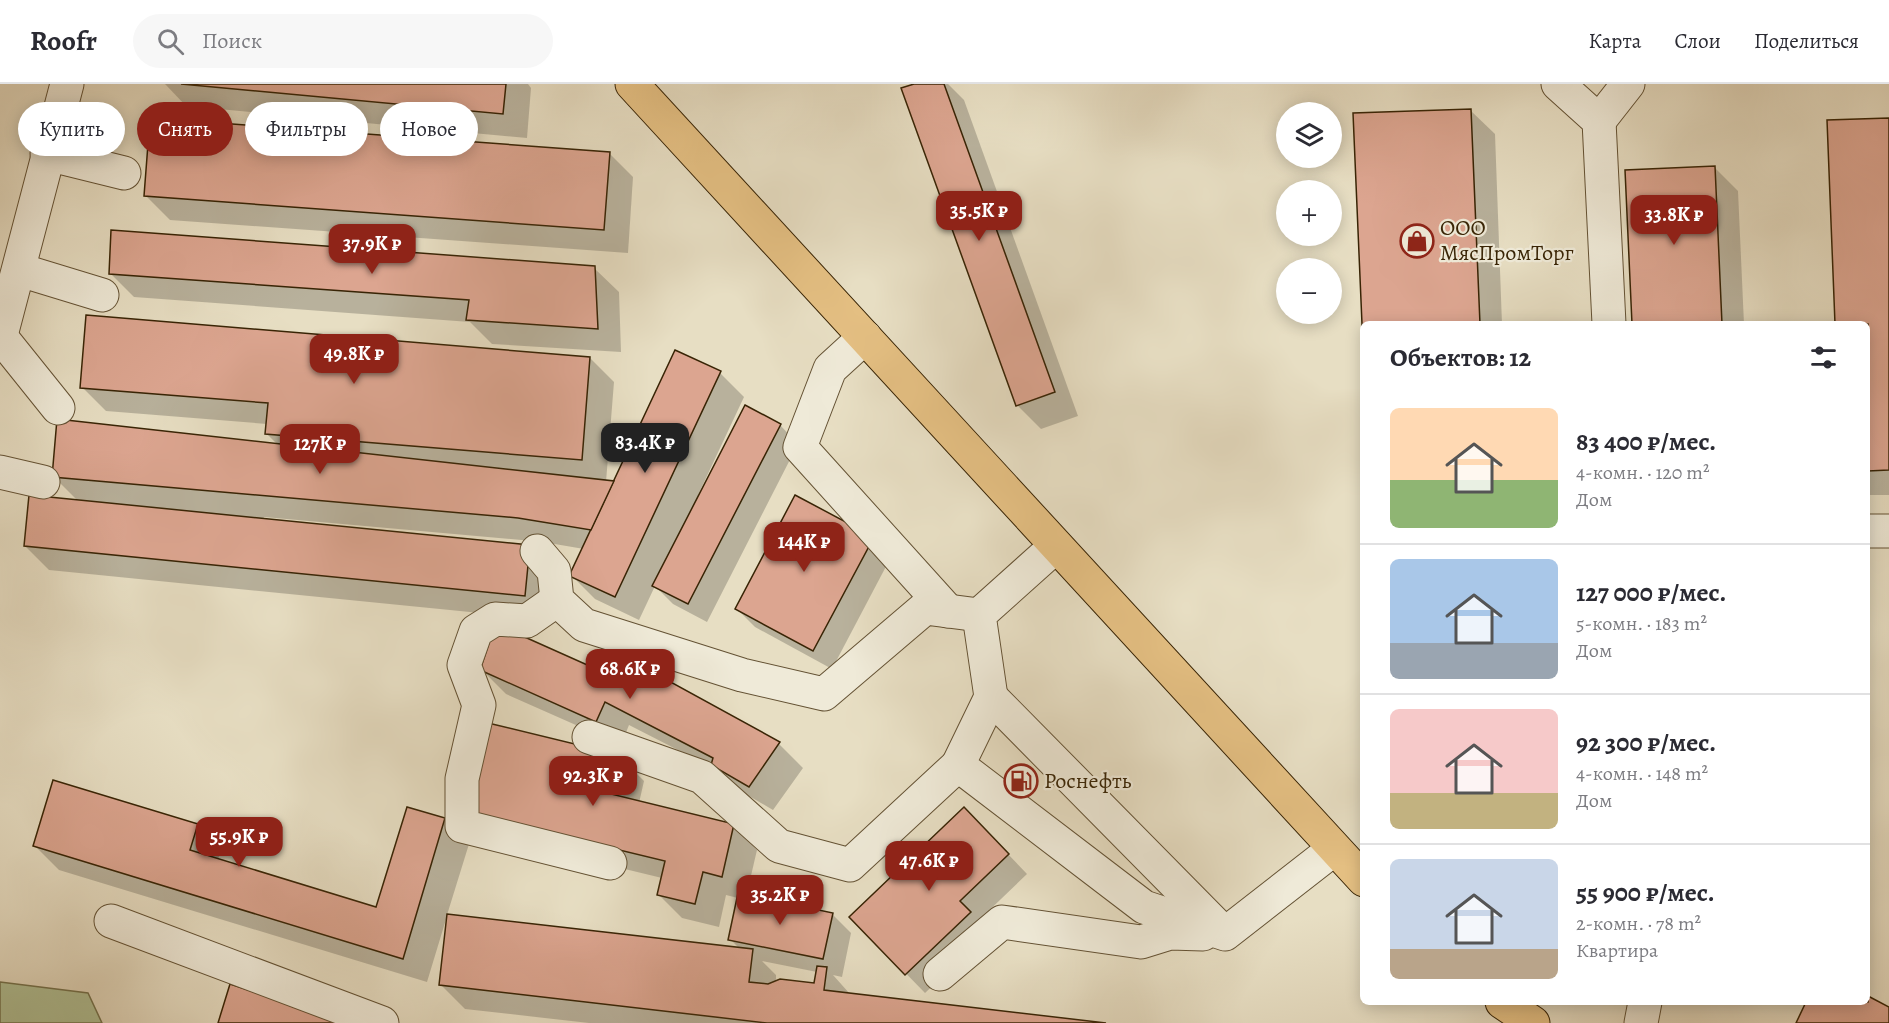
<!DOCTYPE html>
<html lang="ru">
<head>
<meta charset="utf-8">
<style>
  body { margin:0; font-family:Alegreya,serif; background:#f7f7f7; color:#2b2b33; height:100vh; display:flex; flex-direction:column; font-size:22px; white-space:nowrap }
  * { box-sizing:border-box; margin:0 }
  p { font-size:20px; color:#7c7c81 }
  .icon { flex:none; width:33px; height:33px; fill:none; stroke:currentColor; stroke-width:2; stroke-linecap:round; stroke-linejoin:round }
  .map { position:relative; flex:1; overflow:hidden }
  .panel { position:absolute; left:1360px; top:237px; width:510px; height:684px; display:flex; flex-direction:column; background:#fff; border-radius:9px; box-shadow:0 3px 15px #0003 }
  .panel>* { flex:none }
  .hud { position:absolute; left:18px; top:18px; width:570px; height:54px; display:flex; gap:12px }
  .controls { position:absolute; left:1276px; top:18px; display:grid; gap:12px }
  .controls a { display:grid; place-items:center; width:66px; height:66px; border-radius:50%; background:#fff; box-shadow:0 3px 15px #0003; font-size:30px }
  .price { position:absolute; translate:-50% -51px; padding:0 14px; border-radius:12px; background:#8f2418; color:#fff; font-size:20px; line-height:39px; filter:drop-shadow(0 2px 3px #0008) }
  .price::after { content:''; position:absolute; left:50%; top:36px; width:18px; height:14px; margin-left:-9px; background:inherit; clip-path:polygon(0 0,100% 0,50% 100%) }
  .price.on { background:#222; color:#fff }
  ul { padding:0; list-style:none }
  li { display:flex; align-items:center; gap:18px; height:150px; padding:0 30px }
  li+li { border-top:2px solid #e1e1e2 }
  li span { display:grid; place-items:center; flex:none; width:168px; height:120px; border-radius:9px; color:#555 }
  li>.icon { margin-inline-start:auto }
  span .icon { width:72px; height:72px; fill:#fffc; stroke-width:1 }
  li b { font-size:26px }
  h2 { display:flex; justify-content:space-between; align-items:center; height:72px; padding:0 30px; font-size:26px }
  .chip { padding:0 21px; border-radius:27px; background:#fff; box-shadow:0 3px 15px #0003; font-size:21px; line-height:54px }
  .chip.on { background:#8f2418; color:#fff }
  header { display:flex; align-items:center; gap:36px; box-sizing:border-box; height:84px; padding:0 30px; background:#fff; border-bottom:2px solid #e1e1e2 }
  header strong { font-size:28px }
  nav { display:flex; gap:33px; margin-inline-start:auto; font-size:21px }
  .search { width:420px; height:54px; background:#f7f7f7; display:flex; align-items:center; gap:15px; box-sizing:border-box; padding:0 21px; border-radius:33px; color:#7c7c81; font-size:22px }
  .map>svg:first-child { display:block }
  .green { fill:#b1c297; stroke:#74734e; stroke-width:1.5 }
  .shadow { fill:#0003; fill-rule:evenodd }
  .building { fill:#dca590; stroke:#382405; stroke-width:1.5 }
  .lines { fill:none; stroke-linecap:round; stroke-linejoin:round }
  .minor-casing { stroke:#645234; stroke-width:35 }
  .major-casing { stroke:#382405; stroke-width:35 }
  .minor { stroke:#efead8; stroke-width:33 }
  .major { stroke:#e4bf82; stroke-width:33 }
  .labels { text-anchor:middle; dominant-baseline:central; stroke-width:4.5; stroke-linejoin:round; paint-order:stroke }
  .poi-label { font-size:22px; fill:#382405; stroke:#efead8; text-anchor:start }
</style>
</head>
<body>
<header>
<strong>Roofr</strong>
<div class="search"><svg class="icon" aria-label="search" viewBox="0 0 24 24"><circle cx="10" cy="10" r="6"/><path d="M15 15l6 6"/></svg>Поиск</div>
<nav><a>Карта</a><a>Слои</a><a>Поделиться</a></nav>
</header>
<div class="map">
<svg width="1889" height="939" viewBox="0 0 1889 939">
  <rect width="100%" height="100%" fill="#e7dec3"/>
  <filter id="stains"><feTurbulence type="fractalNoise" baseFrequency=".00333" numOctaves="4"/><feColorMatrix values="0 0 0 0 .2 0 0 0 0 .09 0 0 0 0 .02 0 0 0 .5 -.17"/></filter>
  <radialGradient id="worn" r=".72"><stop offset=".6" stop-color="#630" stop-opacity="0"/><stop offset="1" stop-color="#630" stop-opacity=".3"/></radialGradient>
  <path class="green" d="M0,898L88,909L102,939H0Z"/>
  <g class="shadow">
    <path d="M165,0H528L531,4L527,54L186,22Z"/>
    <path d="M918,0H948L964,16L1078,332L1041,345L1017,321Z"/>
    <path d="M1470,26L1495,50L1502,240H1364L1354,31Z"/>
    <path d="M1889,36V411H1868V240H1836Z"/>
    <path d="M609,69L633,93L628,169L170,136L146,112Z"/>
    <path d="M1714,83L1738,107L1744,240H1633Z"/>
    <path d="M594,184L619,208L621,268L492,260L470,238L134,213L110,189Z"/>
    <path d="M590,274L614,298L606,398L615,399L720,289L744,313L698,411L700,412L780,341L798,360L707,538L673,520L655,502L639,536L595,515L571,491L584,465L543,458L264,433L263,436L529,463L554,487L549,536L49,486L25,462L78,417L53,392L278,361L267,350V340L106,327L82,303Z"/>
    <path d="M796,413L891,473L832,585L755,543L736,524Z"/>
    <path d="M482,586H594L779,660L803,684L773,726L737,705L719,687L629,641L621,661L506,610Z"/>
    <path d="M620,673L644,697L639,719L733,742L757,766L746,813L832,830L851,849L842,893L833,891L850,910L1101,939H589L465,925L441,901L447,832L427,898L59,786L35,762L197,742L221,766L218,776L377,825L408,725L445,736L469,760L447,831L740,865L730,855L738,814L726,811L719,843L682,834L658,810L662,794L492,753ZM762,877L817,888L816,901L776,899V891Z"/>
    <path d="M983,744L1027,790L978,837L989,848L925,909L851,833Z"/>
  </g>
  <g class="building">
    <path d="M181,0H506L503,30Z"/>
    <path d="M914,0H944L1055,308L1016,322L901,4Z"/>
    <path d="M1471,25L1480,240H1364V287L1353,29Z"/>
    <path d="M150,34L610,68L604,146L144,112Z"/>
    <path d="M1889,34V386L1868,387V240H1835L1827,36Z"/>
    <path d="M1715,82L1722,240H1632L1625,86Z"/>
    <path d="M111,146L595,182L598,245L466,236L469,216L109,190Z"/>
    <path d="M86,231L590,273L582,376L265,350L268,319L80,304Z"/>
    <path d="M675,266L721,287L615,513L569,492Z"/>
    <path d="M745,321L781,340L688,520L652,502Z"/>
    <path d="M57,335L614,397L591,446L518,434L52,393Z"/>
    <path d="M29,411L530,461L525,512L24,462Z"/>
    <path d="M795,411L874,453L813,567L735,525Z"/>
    <path d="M509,546L594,584L605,562L780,658L749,703L711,681L713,674L605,618L596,638L480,586L493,547Z"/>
    <path d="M488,639L620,671L611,710L734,740L722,793L703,788L695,820L657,811L665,777L467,729Z"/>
    <path d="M53,696L198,740L190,766L376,823L407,723L445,734L403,875L33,762Z"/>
    <path d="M964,723L1009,770L960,817L971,828L905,891L849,833Z"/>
    <path d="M738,809L833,829L823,875L728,856Z"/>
    <path d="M447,830L753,865L749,898L768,900L780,895L814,899L817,882L827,883L824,906L1106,939H767L439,901Z"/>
    <path d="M230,900L350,939H218Z"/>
    <path d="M1868,912L1889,923V939H1796L1806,918H1868Z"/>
  </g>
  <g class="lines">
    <g class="minor-casing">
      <g id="minor">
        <path d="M1558,0L1599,37L1609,240"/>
        <path d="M1599,37L1628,0"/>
        <path d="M47,70L124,89"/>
        <path d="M20,186L102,211"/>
        <path d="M1,253L58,324"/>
        <path d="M865,253L830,285L800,363L948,527"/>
        <path d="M0,255L67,0"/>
        <path d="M0,388L43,398"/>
        <path d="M1868,447H1889"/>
        <path d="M1056,462L979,531L991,613L958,681L1144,823L1225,850L1334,765"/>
        <path d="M537,467L554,487L557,516L584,541L742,591L824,610L925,524L979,531"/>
        <path d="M557,516L527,537L495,535L476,547L464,581L479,621L462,695V742L610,779"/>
        <path d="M991,613L1222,847"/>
        <path d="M589,653L702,693L779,762L850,781L958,681"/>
        <path d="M111,837L382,939"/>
        <path d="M940,890L1002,838L1141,858L1170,849L1203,850"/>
        <path d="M1641,939L1645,918"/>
      </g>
    </g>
    <g class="major-casing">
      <g id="major">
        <path d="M632,0L1364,796"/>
        <path d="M1502,918L1533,939"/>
      </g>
    </g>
    <use href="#minor" class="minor"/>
    <use href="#major" class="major"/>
  </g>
  <defs>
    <g id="shop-ring" transform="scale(1.725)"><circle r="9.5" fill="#efead8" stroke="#8f2418" stroke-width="1.5"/><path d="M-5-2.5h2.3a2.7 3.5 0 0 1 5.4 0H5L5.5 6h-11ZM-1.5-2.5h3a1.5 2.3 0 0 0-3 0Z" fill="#8f2418"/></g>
    <g id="fuel-ring" transform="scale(1.725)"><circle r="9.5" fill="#efead8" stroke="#8f2418" stroke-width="1.5"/><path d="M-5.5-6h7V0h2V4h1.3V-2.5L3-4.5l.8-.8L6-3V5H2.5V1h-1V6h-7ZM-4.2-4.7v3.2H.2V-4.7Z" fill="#8f2418"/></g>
  </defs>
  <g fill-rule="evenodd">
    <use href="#shop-ring" x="1417" y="157"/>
    <use href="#fuel-ring" x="1021" y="697"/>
  </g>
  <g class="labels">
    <g class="poi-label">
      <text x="1440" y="144">ООО<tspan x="1440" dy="25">МясПромТорг</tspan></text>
      <text x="1044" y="697">Роснефть</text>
    </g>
  </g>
  <rect width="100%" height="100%" filter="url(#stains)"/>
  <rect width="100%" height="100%" fill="url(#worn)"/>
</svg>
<div class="controls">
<a><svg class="icon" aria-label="layers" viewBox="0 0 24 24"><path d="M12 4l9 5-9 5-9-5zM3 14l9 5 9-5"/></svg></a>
<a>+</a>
<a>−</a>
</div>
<b class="price" style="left:979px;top:158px">35.5K ₽</b>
<b class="price" style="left:1674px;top:162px">33.8K ₽</b>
<b class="price" style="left:372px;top:191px">37.9K ₽</b>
<b class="price" style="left:354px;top:301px">49.8K ₽</b>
<b class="price on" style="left:645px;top:390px">83.4K ₽</b>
<b class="price" style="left:320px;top:391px">127K ₽</b>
<b class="price" style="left:804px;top:489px">144K ₽</b>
<b class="price" style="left:630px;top:616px">68.6K ₽</b>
<b class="price" style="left:593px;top:723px">92.3K ₽</b>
<b class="price" style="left:239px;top:784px">55.9K ₽</b>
<b class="price" style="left:929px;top:808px">47.6K ₽</b>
<b class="price" style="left:780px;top:842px">35.2K ₽</b>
<div class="hud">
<a class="chip">Купить</a>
<a class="chip on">Снять</a>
<a class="chip">Фильтры</a>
<a class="chip">Новое</a>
</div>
<section class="panel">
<h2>Объектов: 12<svg class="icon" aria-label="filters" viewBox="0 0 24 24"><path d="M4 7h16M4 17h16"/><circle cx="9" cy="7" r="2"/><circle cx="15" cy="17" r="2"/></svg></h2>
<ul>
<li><span style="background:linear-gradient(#ffd9b3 60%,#8fb573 0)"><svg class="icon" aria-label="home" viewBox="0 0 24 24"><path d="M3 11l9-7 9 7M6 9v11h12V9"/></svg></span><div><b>83 400 ₽/мес.</b><p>4-комн. · 120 m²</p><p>Дом</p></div></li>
<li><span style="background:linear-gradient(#a9c7e8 70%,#9aa5b1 0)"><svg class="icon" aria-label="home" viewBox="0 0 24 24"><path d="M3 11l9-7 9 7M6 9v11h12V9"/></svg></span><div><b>127 000 ₽/мес.</b><p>5-комн. · 183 m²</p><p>Дом</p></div></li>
<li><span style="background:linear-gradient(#f6c9c9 70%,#c2b280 0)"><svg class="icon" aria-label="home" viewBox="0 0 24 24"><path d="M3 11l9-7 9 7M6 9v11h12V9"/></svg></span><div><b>92 300 ₽/мес.</b><p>4-комн. · 148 m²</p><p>Дом</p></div></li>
<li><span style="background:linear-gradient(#c9d6e8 75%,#b9a48a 0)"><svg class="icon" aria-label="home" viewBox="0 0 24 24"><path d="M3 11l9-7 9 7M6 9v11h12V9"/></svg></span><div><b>55 900 ₽/мес.</b><p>2-комн. · 78 m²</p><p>Квартира</p></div></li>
</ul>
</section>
</div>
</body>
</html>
